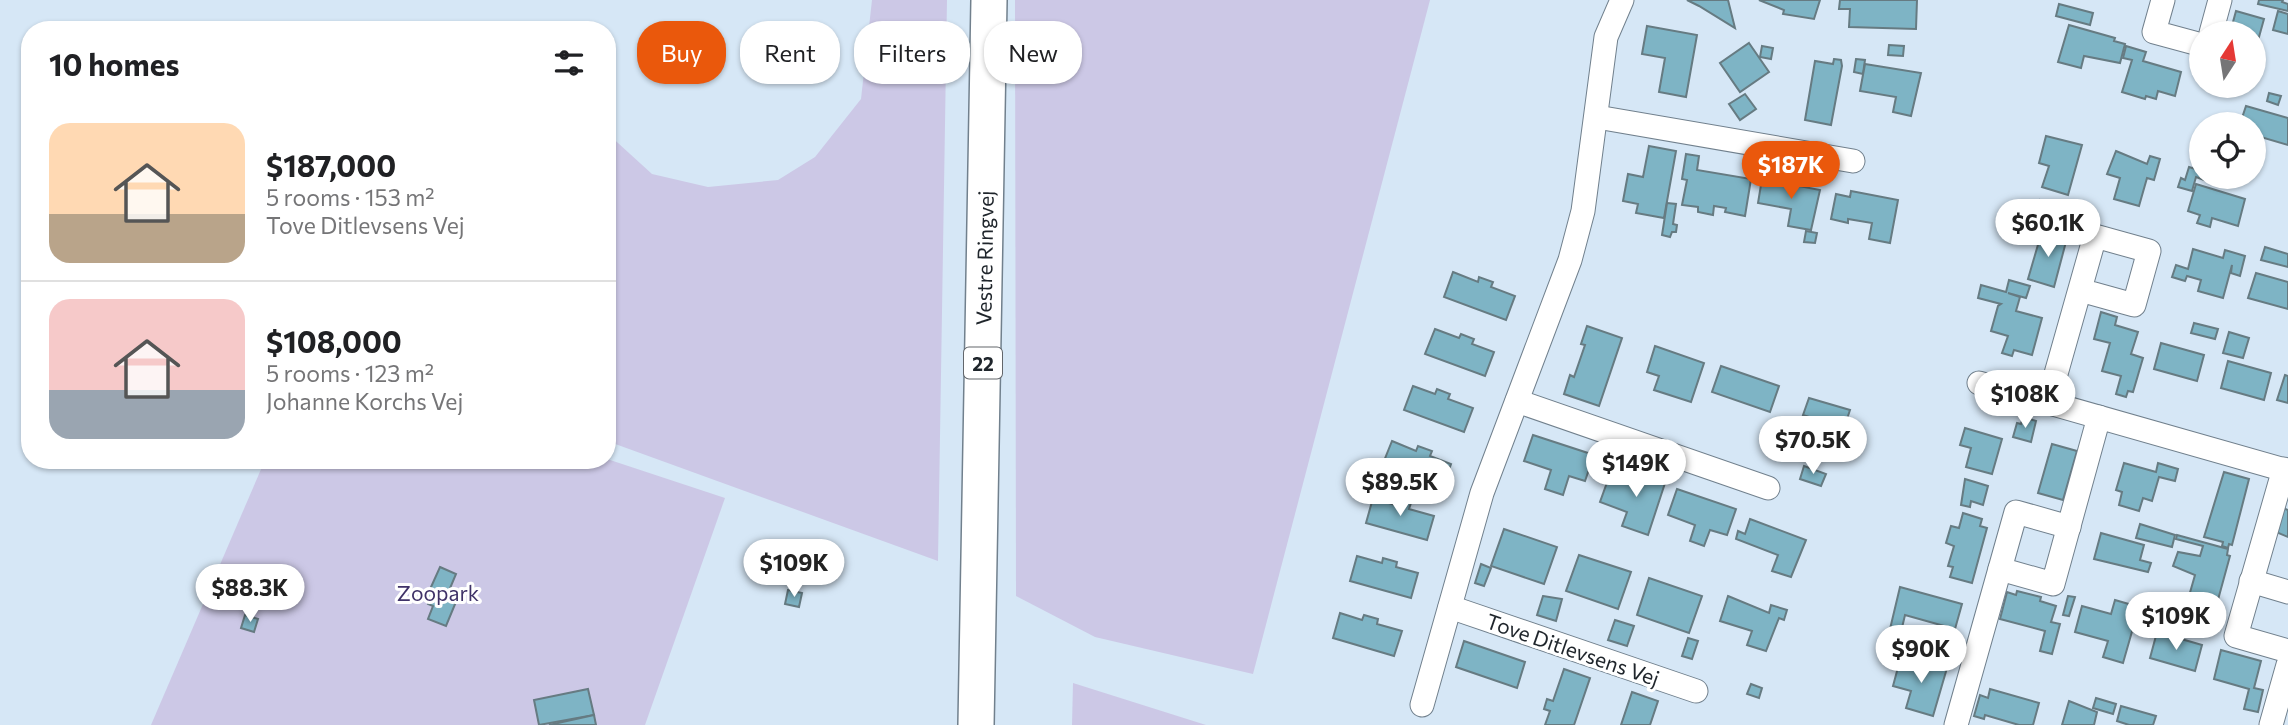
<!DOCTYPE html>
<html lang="en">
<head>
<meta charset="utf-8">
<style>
  body { margin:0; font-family:Commissioner,sans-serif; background:#f6f6f6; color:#202124; height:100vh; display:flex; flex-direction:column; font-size:26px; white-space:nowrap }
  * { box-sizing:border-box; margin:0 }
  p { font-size:23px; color:#757577 }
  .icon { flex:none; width:38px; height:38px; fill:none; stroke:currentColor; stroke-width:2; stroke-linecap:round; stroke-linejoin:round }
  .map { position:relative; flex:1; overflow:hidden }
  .details { position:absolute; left:21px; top:21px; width:595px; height:448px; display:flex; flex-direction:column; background:#fff; border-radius:28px; box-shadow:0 2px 5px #0004 }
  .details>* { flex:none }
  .top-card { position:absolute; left:637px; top:21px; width:665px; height:63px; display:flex; gap:14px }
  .needle { width:46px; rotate:12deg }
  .controls { position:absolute; left:2189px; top:21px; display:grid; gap:14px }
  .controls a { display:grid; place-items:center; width:77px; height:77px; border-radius:50%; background:#fff; box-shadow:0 2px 5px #0004; font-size:35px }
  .price { position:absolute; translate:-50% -60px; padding:0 16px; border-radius:24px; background:#fff; color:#222; font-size:23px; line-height:46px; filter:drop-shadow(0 2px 4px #0008) }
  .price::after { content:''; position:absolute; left:50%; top:42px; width:21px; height:16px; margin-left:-10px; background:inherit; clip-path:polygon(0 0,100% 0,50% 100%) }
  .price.active { background:#ea580c; color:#fff }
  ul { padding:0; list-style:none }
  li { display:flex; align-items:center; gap:21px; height:175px; padding:0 28px }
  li+li { border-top:2px solid #e0e0e0 }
  li span { display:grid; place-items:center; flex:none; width:196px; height:140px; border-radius:21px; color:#555 }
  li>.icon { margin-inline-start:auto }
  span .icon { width:84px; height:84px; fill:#fffc; stroke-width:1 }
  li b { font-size:30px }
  h2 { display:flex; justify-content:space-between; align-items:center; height:84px; padding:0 28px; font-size:30px }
  .pill { padding:0 24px; border-radius:28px; background:#fff; box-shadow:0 2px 5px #0004; font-size:24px; line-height:63px }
  .pill.active { background:#ea580c; color:#fff }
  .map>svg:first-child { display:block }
  .green { fill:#ccc8e6 }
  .building { fill:#7eb4c5; stroke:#667b82; stroke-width:2 }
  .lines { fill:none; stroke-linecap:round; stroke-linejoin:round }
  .minor-casing { stroke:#71808d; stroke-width:25 }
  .primary-casing { stroke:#71808d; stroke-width:38 }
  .minor { stroke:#fff; stroke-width:23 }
  .primary { stroke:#fff; stroke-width:35 }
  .labels { text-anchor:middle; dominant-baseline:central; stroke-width:6; stroke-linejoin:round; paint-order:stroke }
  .shield { fill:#fff; stroke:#62666b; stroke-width:2 }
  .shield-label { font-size:19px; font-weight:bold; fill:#1f252b }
  .street-label { font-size:21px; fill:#1f252b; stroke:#fff }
  .park-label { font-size:21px; fill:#3f3268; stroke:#fff }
</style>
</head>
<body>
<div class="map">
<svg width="2288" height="725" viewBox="0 0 2288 725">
  <rect width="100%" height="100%" fill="#d6e7f6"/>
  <g class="green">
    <path d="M872,0H947L938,561L607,441V133L652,174L708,187L778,180L815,157L861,99Z"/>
    <path d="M1015,0H1430L1253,674L1095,637L1016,596Z"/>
    <path d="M607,459L725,498L645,725H151L265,460Z"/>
    <path d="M1073,683L1206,725H1072Z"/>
  </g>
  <g class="building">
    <path d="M1687,0H1728L1735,28L1699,6Z"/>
    <path d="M1759,0H1820L1814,19L1783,14L1784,10Z"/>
    <path d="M1840,0H1917L1916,29L1849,27L1850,9H1839Z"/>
    <path d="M2259,0H2283L2282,2L2288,4V11L2258,4Z"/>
    <path d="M2059,4L2093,13L2090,25L2056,16Z"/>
    <path d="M2236,11L2264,19L2254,55V33H2230Z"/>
    <path d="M2278,11L2288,14V34L2273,30Z"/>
    <path d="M2069,25L2115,38L2114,41L2125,44L2120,63L2084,56L2081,68L2058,62Z"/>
    <path d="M1647,26L1697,35L1686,97L1659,92L1665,58L1642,54Z"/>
    <path d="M1749,43L1769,72L1740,92L1720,63Z"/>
    <path d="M1889,45L1904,46L1903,56L1888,55Z"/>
    <path d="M1762,46L1773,48L1771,59L1760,57Z"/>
    <path d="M2126,46L2146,52L2143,61L2181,72L2175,96L2158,91L2156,99L2146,96L2145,99L2122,92L2132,60L2123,58Z"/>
    <path d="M1834,59L1841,60L1842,66L1831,125L1805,120L1815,61L1833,64Z"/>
    <path d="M1856,59L1865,60L1863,74L1854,72Z"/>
    <path d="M1865,64L1921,73L1911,116L1893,112L1896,97L1860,91Z"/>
    <path d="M2269,93L2281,96L2278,105L2267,101Z"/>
    <path d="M1745,94L1756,109L1740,120L1729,104Z"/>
    <path d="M2246,106L2288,118V145L2254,135V124H2240Z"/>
    <path d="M2046,136L2082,145L2068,195L2042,187L2049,166L2039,163Z"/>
    <path d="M1649,146L1676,151L1664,218L1636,213L1638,204L1623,201L1628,174L1643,177Z"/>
    <path d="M2116,151L2147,164L2150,156L2160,159L2154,180L2147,178L2139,206L2114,199L2120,178L2107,174Z"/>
    <path d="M1686,154L1699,156L1697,170L1751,179L1745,216L1725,212L1726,208L1714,206L1713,215L1698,212V207L1682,205L1687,180L1682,179Z"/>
    <path d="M2189,167L2202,171V177H2205L2204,180L2196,177L2192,191L2178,187L2181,178L2185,180Z"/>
    <path d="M1762,179L1820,190L1811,230L1788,226L1791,209L1758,203Z"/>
    <path d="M2196,184L2245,199L2238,226L2212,218L2210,227L2197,223L2200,215L2188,211Z"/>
    <path d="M1851,191L1898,200L1890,243L1869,239L1872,223L1848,219V223L1831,219L1836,194L1850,197Z"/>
    <path d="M2040,200L2049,202L2046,212L2040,210L2037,220L2017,214L2020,202L2038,207Z"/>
    <path d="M1667,203L1676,204L1673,224L1677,225L1676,232H1672L1670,237L1662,235Z"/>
    <path d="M1806,231L1817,233L1815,243L1804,242Z"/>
    <path d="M2042,231L2067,238L2054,287L2028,279Z"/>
    <path d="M2265,247L2288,254V267L2261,260Z"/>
    <path d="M2193,249L2223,258L2225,250L2245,256L2240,276L2231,273L2232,265L2223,298L2198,291L2201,280L2187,276L2185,281L2172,277L2176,265L2188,269Z"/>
    <path d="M1453,272L1478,282L1479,277L1493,282L1491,287L1515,296L1506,320L1444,297Z"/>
    <path d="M2256,273L2288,282V309L2248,298Z"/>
    <path d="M2009,280L2030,286L2026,298L2008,293L2020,297L2016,311L2042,318L2032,355L2014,350L2012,356L2002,353L2008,336L1991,331L1998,306L2001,304L1978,298L1981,285L2006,292Z"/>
    <path d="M2101,312L2117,317L2115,325L2138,332L2131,354L2143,358L2133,392L2128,391L2126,397L2116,394L2121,376L2102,371L2110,343L2094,339Z"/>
    <path d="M2194,323L2218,329L2215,339L2191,333Z"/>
    <path d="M1587,326L1622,338L1599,406L1564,394L1570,375L1574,377L1585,345L1581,344Z"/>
    <path d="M1435,329L1459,338L1461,334L1474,339L1472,344L1494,352L1485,376L1425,354Z"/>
    <path d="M2229,332L2249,338L2243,358L2223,353Z"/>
    <path d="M2161,343L2204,355L2197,381L2154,369Z"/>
    <path d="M1655,346L1704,363L1691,402L1654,390L1659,376L1647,372Z"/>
    <path d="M2228,361L2271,373L2264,400L2221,388Z"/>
    <path d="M1721,366L1779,386L1770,412L1712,392Z"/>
    <path d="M2285,375L2288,376V403L2277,400Z"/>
    <path d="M1413,386L1435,394L1437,389L1450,394L1448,399L1473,408L1464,432L1404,410Z"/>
    <path d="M1809,398L1850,410L1836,452L1810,443L1818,420L1803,415Z"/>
    <path d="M2023,417L2036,421L2031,442L2013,437L2017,423L2021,424Z"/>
    <path d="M1965,428L2002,439L1992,474L1966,467L1971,448L1960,445Z"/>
    <path d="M1533,435L1594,455L1585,481L1569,476L1563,495L1545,489L1551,470L1524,461Z"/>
    <path d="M1392,441L1416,451L1418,446L1432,451L1430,456L1451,464L1442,489L1382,466Z"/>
    <path d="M2052,444L2077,451L2063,500L2038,493Z"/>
    <path d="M2124,463L2156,472L2158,463L2178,469L2175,481L2159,477L2152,501L2143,498L2139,511L2119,505L2122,492L2116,490Z"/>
    <path d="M1804,466L1826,474L1821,486L1800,479Z"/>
    <path d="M1641,469L1667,477L1648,535L1622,526L1627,512L1600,502L1609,477L1636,486Z"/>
    <path d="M2224,472L2249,479L2232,545L2229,544L2228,548L2222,546L2223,542L2204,537Z"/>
    <path d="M1965,479L1988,486L1983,505L1971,501L1970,507L1961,505Z"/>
    <path d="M1677,489L1736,509L1727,535L1710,530L1704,546L1690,541L1695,525L1668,515Z"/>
    <path d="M1373,498L1395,505L1397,499L1411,503L1409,509L1434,516L1427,540L1366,523Z"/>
    <path d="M2283,508L2288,510V537L2276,532Z"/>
    <path d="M1963,513L1982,519L1980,526L1987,528L1972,583L1950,577L1953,567L1948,566L1954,546L1946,543L1951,526L1959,528Z"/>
    <path d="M1750,519L1806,540L1791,577L1772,571L1778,555L1736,539L1738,531L1745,534Z"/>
    <path d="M2140,524L2175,535L2172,547L2136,538Z"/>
    <path d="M1504,529L1557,547L1544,584L1491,566Z"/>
    <path d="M2101,533L2144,545L2140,560L2151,563L2148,572L2094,559Z"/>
    <path d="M2177,535L2228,549L2227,555L2230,556L2213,618L2185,610L2195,575L2173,566L2178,552L2200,556L2203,546L2176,539Z"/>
    <path d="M1579,555L1631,572L1618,609L1566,591Z"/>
    <path d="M1357,556L1382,563L1383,558L1397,562L1396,567L1418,573L1411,598L1350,581Z"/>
    <path d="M1481,564L1491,568L1484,586L1475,583Z"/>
    <path d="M440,567L456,574L448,593L458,597L446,626L428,619L433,606L428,604L430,598L427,596Z"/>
    <path d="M1649,578L1702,596L1689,633L1637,615Z"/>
    <path d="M1900,587L1962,604L1955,629L1905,615L1901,632L1890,629Z"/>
    <path d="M788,590L802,593L799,607L785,604Z"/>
    <path d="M2017,591L2041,597L2040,601L2056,606L2051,622L2060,624L2052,654L2040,651L2045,631L2000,619L2007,592L2016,595Z"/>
    <path d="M1543,596L1562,599L1556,621L1537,615Z"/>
    <path d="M1728,596L1769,613L1771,605L1787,610L1784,620L1779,618L1766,651L1747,645L1752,631L1720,621Z"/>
    <path d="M2068,596L2075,597L2069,616L2063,615Z"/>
    <path d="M2115,600L2139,607L2123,663L2103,657L2108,641L2075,632L2082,606L2111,614Z"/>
    <path d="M2141,606L2170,613L2166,626L2142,617L2139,630L2135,628Z"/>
    <path d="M1340,613L1362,620L1364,615L1378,619L1377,624L1402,631L1394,656L1333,638Z"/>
    <path d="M245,615L258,619L254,632L241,628Z"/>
    <path d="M1615,620L1634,626L1627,646L1608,640Z"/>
    <path d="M2157,632L2202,645L2195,671L2150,658Z"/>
    <path d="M1688,638L1698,641L1692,659L1682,656Z"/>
    <path d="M1464,641L1525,662L1517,688L1456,667Z"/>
    <path d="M1899,645L1921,651L1919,659L1905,656L1904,660L1896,658Z"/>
    <path d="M2221,650L2261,661L2254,688L2263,690L2258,712L2244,709L2249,689L2214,679Z"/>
    <path d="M1900,660L1918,665L1919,661L1947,668L1933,716L1906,708L1911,691L1893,686Z"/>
    <path d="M1564,669L1590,678L1574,725H1545L1550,711L1544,709L1547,699L1553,701Z"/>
    <path d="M1751,684L1762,688L1759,698L1747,694Z"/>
    <path d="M588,689L594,715L539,725L534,700Z"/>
    <path d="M1990,689L2039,703L2033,725H2019L1985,715L1984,719L1974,716L1980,695L1988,698Z"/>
    <path d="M1632,692L1658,701L1650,725H1621Z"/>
    <path d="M2096,698L2116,704L2113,714L2093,708Z"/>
    <path d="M2069,701L2097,712L2094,725H2062Z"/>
    <path d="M2121,706L2156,716L2153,725H2129L2117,721Z"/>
    <path d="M594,715L596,725H549Z"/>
  </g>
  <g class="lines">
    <g class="minor-casing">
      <g id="minor">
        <path d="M2163,0L2154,32L2202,45"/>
        <path d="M2211,33L2220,0"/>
        <path d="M1597,117L1853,161"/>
        <path d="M1979,383L2288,471"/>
        <path d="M1517,401L1768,488"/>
        <path d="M2048,402L2095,236L2149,251L2134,305L2080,290"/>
        <path d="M2284,469L2236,636L2288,651"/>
        <path d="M2000,569L2053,584L2099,417"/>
        <path d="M2251,581L2288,592"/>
        <path d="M1450,607L1696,691"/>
        <path d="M1422,705L1482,493L1570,260L1583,211L1606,37L1622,0"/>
        <path d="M1956,725L2016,512L2069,527"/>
        <path d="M2271,725L2288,665"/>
      </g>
    </g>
    <g class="primary-casing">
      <path id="primary" d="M976,725L989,0"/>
    </g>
    <use href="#minor" class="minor"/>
    <use href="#primary" class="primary"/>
  </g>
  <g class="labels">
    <rect class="shield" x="964" y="347.5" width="38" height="31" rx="5"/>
    <g class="shield-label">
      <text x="983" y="363">22</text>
    </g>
    <g class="street-label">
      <text transform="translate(984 258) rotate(-89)">Vestre Ringvej</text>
      <text transform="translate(1573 649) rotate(19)">Tove Ditlevsens Vej</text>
    </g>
    <g class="park-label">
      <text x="438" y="592">Zoopark</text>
    </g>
  </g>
</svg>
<div class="controls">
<a><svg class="needle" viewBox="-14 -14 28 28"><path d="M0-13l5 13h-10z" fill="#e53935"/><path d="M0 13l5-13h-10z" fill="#757577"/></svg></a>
<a><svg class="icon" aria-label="locate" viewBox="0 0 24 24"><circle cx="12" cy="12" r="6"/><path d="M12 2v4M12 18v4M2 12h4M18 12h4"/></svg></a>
</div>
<b class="price active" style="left:1791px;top:201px">$187K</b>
<b class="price" style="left:2048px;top:259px">$60.1K</b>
<b class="price" style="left:2025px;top:430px">$108K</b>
<b class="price" style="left:1813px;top:476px">$70.5K</b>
<b class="price" style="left:1636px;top:499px">$149K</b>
<b class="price" style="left:1400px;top:518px">$89.5K</b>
<b class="price" style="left:794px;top:599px">$109K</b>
<b class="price" style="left:250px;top:624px">$88.3K</b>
<b class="price" style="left:2176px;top:652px">$109K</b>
<b class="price" style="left:1921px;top:685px">$90K</b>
<div class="top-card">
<a class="pill active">Buy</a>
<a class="pill">Rent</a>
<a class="pill">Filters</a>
<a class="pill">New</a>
</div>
<section class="details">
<h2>10 homes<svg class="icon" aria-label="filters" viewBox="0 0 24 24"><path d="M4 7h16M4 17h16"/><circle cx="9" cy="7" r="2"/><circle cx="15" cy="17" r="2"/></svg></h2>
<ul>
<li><span style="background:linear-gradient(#ffd9b3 65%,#b9a48a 0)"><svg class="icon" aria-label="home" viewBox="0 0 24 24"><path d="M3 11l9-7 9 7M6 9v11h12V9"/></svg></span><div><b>$187,000</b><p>5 rooms · 153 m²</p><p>Tove Ditlevsens Vej</p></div></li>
<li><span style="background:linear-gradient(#f6c9c9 65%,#9aa5b1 0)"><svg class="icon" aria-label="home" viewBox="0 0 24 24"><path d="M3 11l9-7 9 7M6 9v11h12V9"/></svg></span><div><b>$108,000</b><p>5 rooms · 123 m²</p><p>Johanne Korchs Vej</p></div></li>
</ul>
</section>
</div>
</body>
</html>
